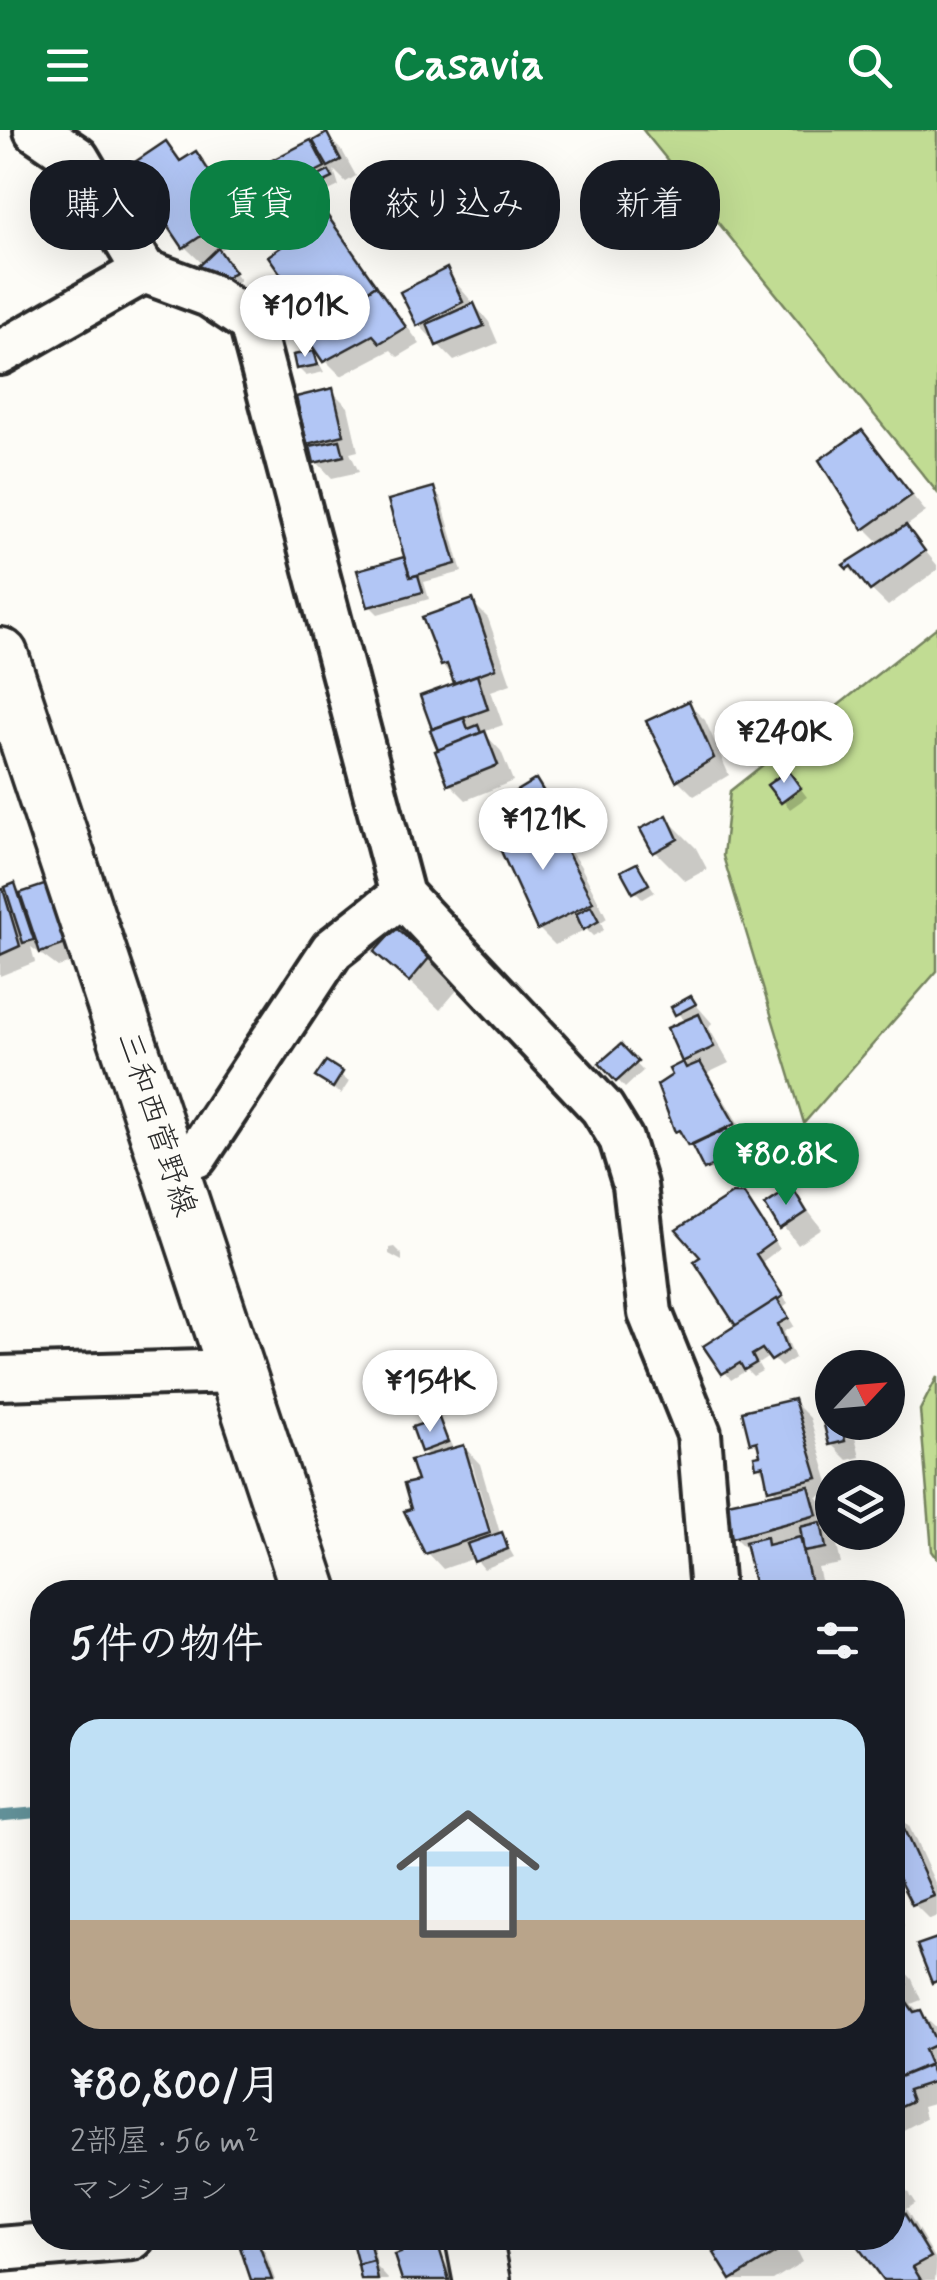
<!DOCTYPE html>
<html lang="ja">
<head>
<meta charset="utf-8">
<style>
  body { margin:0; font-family:Mynerve,"Klee One",sans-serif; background:#20242c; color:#f1f3f6; height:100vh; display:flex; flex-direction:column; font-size:38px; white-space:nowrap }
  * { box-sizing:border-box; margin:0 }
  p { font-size:32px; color:#9ea1a6 }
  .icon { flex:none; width:55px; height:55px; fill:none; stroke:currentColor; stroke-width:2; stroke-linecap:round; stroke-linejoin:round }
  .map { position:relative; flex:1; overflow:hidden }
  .sheet { position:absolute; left:30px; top:1450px; width:875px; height:670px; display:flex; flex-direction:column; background:#171b24; border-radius:40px; box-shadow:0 10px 40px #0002 }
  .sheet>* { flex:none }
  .banner { position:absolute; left:30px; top:30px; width:878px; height:90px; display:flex; gap:20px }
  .needle { width:65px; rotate:64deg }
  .tools { position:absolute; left:815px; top:1220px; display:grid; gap:20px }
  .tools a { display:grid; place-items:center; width:90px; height:90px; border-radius:50%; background:#171b24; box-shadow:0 10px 40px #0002; font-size:50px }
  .price { position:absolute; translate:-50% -85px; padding:0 22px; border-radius:35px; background:#fff; color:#222; font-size:32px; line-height:65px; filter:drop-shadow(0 2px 5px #0008) }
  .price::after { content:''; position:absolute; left:50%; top:60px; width:30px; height:22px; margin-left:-15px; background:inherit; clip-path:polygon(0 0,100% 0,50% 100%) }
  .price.active { background:#0b8043; color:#fff }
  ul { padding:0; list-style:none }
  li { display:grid; align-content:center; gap:20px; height:530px; padding:0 40px }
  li+li { border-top:2px solid #363941 }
  li span { display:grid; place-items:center; height:310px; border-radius:30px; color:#555 }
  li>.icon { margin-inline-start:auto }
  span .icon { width:180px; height:180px; fill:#fffc; stroke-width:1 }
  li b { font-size:42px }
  h2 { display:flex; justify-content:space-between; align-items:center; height:120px; padding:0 40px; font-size:42px }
  .tag { padding:0 35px; border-radius:40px; background:#171b24; box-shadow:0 10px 40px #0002; font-size:35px; line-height:90px }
  .tag.active { background:#0b8043; color:#fff }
  header { display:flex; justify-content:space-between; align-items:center; height:130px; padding:0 40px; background:#0b8043; color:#fff; font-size:45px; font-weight:700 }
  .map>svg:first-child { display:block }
  .green { fill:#c1dc93; stroke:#76845f; stroke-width:2.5 }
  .shadow { fill:#0003; fill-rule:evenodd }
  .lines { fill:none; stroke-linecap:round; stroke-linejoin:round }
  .stream { stroke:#63929a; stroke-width:11 }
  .building { fill:#b2c6f5; stroke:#2b2b2b; stroke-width:2.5 }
  .street-casing { stroke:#2b2b2b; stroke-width:50 }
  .secondary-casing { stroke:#2b2b2b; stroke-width:62 }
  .street { stroke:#fdfcf7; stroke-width:42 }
  .secondary { stroke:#fdfcf7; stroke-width:55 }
  .labels { text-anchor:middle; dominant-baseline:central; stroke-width:9; stroke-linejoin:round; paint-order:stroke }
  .street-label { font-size:32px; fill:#2b2b2b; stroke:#fdfcf7 }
</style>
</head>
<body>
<header><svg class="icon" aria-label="menu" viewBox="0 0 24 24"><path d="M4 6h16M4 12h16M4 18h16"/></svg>Casavia<svg class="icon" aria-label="search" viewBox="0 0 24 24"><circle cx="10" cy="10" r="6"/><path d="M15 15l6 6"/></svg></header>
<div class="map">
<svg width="937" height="2150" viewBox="0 0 937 2150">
  <rect width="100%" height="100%" fill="#fdfcf7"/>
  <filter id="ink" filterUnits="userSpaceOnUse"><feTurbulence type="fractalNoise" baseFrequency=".01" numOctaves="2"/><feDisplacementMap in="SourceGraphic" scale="20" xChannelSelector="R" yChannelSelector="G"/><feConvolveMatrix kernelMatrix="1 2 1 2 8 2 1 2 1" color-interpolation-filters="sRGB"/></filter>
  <g filter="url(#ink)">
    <g class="green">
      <path d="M643,0H937V362Z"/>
      <path d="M937,497V841L804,993L723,726L730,661Z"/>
      <path d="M937,1247V1428L932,1421L920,1280Z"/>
    </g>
    <g class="shadow">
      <path d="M327,6L343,22L356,46L346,52L334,40L339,56L283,83L266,67L254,42Z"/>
      <path d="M166,14L183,32L195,24L232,72L218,82L236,109L218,122L240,150L228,158L185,117L126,40Z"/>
      <path d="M327,88L420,214L398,227L391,220L341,246L325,230L320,196Z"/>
      <path d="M446,141L489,192L498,213L454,231L419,195Z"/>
      <path d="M314,224L324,242L306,246L298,238Z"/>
      <path d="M332,261L348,277L358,321L350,323L359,342L332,348L316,331L310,313Z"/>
      <path d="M862,303L926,382L905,397L937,435V440L888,476L847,436L881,414L865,398L822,331Z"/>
      <path d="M433,360L441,368L462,442L424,452L429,469L378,484L370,476L360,442L407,428Z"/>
      <path d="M472,472L488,488L511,554L491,561L503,595L483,602L501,621L513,651L466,670L450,654L434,598L457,555L443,535Z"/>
      <path d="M688,574L705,590L729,645L694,666L678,650Z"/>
      <path d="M795,651L807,667L790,679L771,656Z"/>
      <path d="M535,652L565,689L553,698L580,735L607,788L601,792L604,800L593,806L586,799L555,815L539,799L529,697L523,691Z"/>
      <path d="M666,688L696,718L707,739L685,751L655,721Z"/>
      <path d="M637,736L655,762L643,769L635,761Z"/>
      <path d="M15,756L23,764L84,829L58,837L31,817L35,832L0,846V763L12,771Z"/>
      <path d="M378,822L428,829L458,859L440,880Z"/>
      <path d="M691,869L712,893L709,898L729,933L708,943L749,1011L740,1015L753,1039L723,1054L677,1001L672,940L686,933L685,893L675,878Z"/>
      <path d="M621,918L643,941L625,958L603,934Z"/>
      <path d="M327,934L349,952L341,964L318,947Z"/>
      <path d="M792,1060L822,1099L798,1115L768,1075Z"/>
      <path d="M743,1067L779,1119L762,1132L788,1174L783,1178L794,1196L784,1202L795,1228L781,1237L770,1226L758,1234L762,1241L753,1246L747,1240L731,1250L707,1217L740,1197Z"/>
      <path d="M394,1117L402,1125V1131L389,1124V1118Z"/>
      <path d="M832,1266V1292H851L860,1327L847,1330L831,1314L819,1268Z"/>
      <path d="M794,1272L810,1288L832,1363L817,1367L824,1375L831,1401L827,1402L836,1411L841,1434L818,1438L824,1462H759L749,1422L734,1407L777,1365L759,1336L762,1321L752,1312Z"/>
      <path d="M439,1291L454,1320L464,1317L480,1334L500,1403L514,1427L484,1439L475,1428L443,1439L427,1422L415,1381L430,1327L423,1320ZM467,1333H472L495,1414L491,1415Z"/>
      <path d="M893,1680L909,1696L937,1757V1787L930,1790L914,1774L892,1730Z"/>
      <path d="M892,1761L904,1796L892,1801Z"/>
      <path d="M892,1827L912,1849L921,1870L911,1874L937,1899V1972L923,1976L926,1988L892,2006Z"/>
      <path d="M892,2038L915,2073L906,2079L937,2131L935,2150H885L858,2108H892Z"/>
      <path d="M354,2108L373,2112L377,2137L389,2150H364Z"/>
      <path d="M395,2108H447L437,2113L453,2150H405V2125Z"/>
      <path d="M743,2108H790L802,2132L773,2150H735L717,2123Z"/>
      <path d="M257,2115L265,2122L275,2150H254Z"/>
    </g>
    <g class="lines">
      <path class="stream" d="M0,1686L42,1682"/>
    </g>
    <g class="building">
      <path d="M327,3L341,30L328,37L313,11Z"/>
      <path d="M311,10L325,37L264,68L251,41Z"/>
      <path d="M166,11L180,31L196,21L218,55L204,65L222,92L183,118L152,72L147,76L123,40Z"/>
      <path d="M329,41L333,48L314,57L311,50Z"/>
      <path d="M327,85L376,155L317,196L268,126Z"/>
      <path d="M218,118L235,142L219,151L198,137Z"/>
      <path d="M447,138L463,172L417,196L400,162Z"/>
      <path d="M376,155L406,197L380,213L373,205L323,232L304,204Z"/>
      <path d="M474,173L484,196L436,216L427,194Z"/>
      <path d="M314,221L318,235L296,239L293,225Z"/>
      <path d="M333,258L344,305L307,314L296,267Z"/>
      <path d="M862,300L912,365L863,400L819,330Z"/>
      <path d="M340,310L344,326L314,333L310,316Z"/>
      <path d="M434,357L456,434L410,447L388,370Z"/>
      <path d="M906,395L925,421L870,461L851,436L847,439L843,435Z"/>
      <path d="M404,427L410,447L418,445L423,462L368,477L357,440Z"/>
      <path d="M473,469L496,538L454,553L447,534L441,536L422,487Z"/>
      <path d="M477,545L488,579L432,599L420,566Z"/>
      <path d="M689,571L714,628L676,651L646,591Z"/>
      <path d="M464,588L468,599L478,595L481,603L438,620L430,600Z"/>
      <path d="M485,601L498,635L448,655L435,621Z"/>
      <path d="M788,640L801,658L781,673L767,655Z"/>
      <path d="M536,649L550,672L521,692L505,668Z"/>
      <path d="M541,682L559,719L564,716L593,772L537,800L496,710L529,694L526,689Z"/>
      <path d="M667,685L678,709L653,723L640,699Z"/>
      <path d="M637,733L649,754L633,763L621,741Z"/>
      <path d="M15,753L34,810L23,813L5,757Z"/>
      <path d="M50,753L69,813L40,823L20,763Z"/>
      <path d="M3,759L20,816L0,825V760Z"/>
      <path d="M591,776L599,791L583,800L576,784Z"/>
      <path d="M396,798L430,827L409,852L374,822Z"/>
      <path d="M691,866L696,874L675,885L671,877Z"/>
      <path d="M699,884L714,917L682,932L667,898Z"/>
      <path d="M621,914L638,932L616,952L599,933Z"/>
      <path d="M326,931L343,942L333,958L315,947Z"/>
      <path d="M683,932L686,938L700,932L735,994L688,1016L679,1000L675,1002L657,955L672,945L669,939Z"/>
      <path d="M727,999L739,1022L704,1040L692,1016Z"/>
      <path d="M792,1057L807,1082L780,1100L765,1075Z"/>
      <path d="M732,1064H744L774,1111L756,1124L783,1166L736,1196L694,1131L700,1127L676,1100Z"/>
      <path d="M777,1169L789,1188L778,1194L788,1220L771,1231L762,1219L752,1225L756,1233L744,1240L740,1233L722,1244L703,1216Z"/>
      <path d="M832,1262V1278L820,1282L816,1267Z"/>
      <path d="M794,1269L818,1348L768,1360L763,1335L756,1337L754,1326L760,1325L757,1311L750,1313L742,1281Z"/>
      <path d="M832,1280V1292H841L845,1311L829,1315L821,1283Z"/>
      <path d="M439,1288L448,1312L421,1322L412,1297Z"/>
      <path d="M464,1315L490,1403L425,1424L404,1381L411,1379L404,1354L417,1351L410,1330Z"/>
      <path d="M809,1356L817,1385L732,1408L723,1374Z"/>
      <path d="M821,1392L826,1418L804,1422L800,1397Z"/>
      <path d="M502,1402L508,1419L474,1432L467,1414Z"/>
      <path d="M766,1407L767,1415L800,1407L813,1462H756L745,1412Z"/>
      <path d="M894,1677L934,1766L912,1775L892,1736Z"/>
      <path d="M937,1808V1851L932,1853L917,1815Z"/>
      <path d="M897,1830L906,1854L892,1860V1832Z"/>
      <path d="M897,1858L914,1882L921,1880L937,1914L924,1920L930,1934L892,1950V1860Z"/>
      <path d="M929,1935L936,1951L908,1960L912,1971L892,1980V1950Z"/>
      <path d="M892,2063L931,2127L913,2137L921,2150H883L858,2117L856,2108H892Z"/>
      <path d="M351,2108H368L374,2131L358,2135Z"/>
      <path d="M391,2108H424L394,2117Z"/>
      <path d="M424,2108H436L449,2150H402L394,2125L401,2123L399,2116Z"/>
      <path d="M739,2108H783L787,2116L731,2150L714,2123Z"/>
      <path d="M258,2112L272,2150H251L240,2117Z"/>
      <path d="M374,2131L378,2150H361L358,2135Z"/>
    </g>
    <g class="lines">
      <g class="street-casing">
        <g id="street">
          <path d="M36,0L77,28L144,141L209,165L251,193L402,765L602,978L621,1009L635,1055L650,1183L699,1304L712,1462"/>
          <path d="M0,223L144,141"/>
          <path d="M170,1034L196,1026L332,820L402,765"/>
          <path d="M0,1248L236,1241"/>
          <path d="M0,2119L132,2108"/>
        </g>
      </g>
      <g class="secondary-casing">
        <g id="secondary">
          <path d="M0,526L310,1462"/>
          <path d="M474,2108L482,2150"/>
        </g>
      </g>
      <use href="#street" class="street"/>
      <use href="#secondary" class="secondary"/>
    </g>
  </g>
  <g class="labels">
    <g class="street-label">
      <text transform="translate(156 994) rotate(72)">三和西菅野線</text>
    </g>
  </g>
</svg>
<div class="tools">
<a><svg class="needle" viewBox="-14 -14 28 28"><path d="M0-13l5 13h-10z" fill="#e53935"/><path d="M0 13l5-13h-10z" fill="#9ea1a6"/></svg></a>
<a><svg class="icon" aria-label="layers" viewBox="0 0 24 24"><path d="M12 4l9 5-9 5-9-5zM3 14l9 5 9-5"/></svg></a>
</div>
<b class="price" style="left:305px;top:230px">¥101K</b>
<b class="price" style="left:784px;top:656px">¥240K</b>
<b class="price" style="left:543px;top:743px">¥121K</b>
<b class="price active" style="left:786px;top:1078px">¥80.8K</b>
<b class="price" style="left:430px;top:1305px">¥154K</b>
<div class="banner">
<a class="tag">購入</a>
<a class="tag active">賃貸</a>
<a class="tag">絞り込み</a>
<a class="tag">新着</a>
</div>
<section class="sheet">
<h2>5件の物件<svg class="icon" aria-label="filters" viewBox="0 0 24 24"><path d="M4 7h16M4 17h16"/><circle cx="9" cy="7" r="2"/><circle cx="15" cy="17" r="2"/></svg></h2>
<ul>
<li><span style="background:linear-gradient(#bfe0f5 65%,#b9a48a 0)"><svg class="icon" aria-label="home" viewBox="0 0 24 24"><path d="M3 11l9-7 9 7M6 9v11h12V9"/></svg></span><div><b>¥80,800/月</b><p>2部屋 · 56 m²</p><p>マンション</p></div></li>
</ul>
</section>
</div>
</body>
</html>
